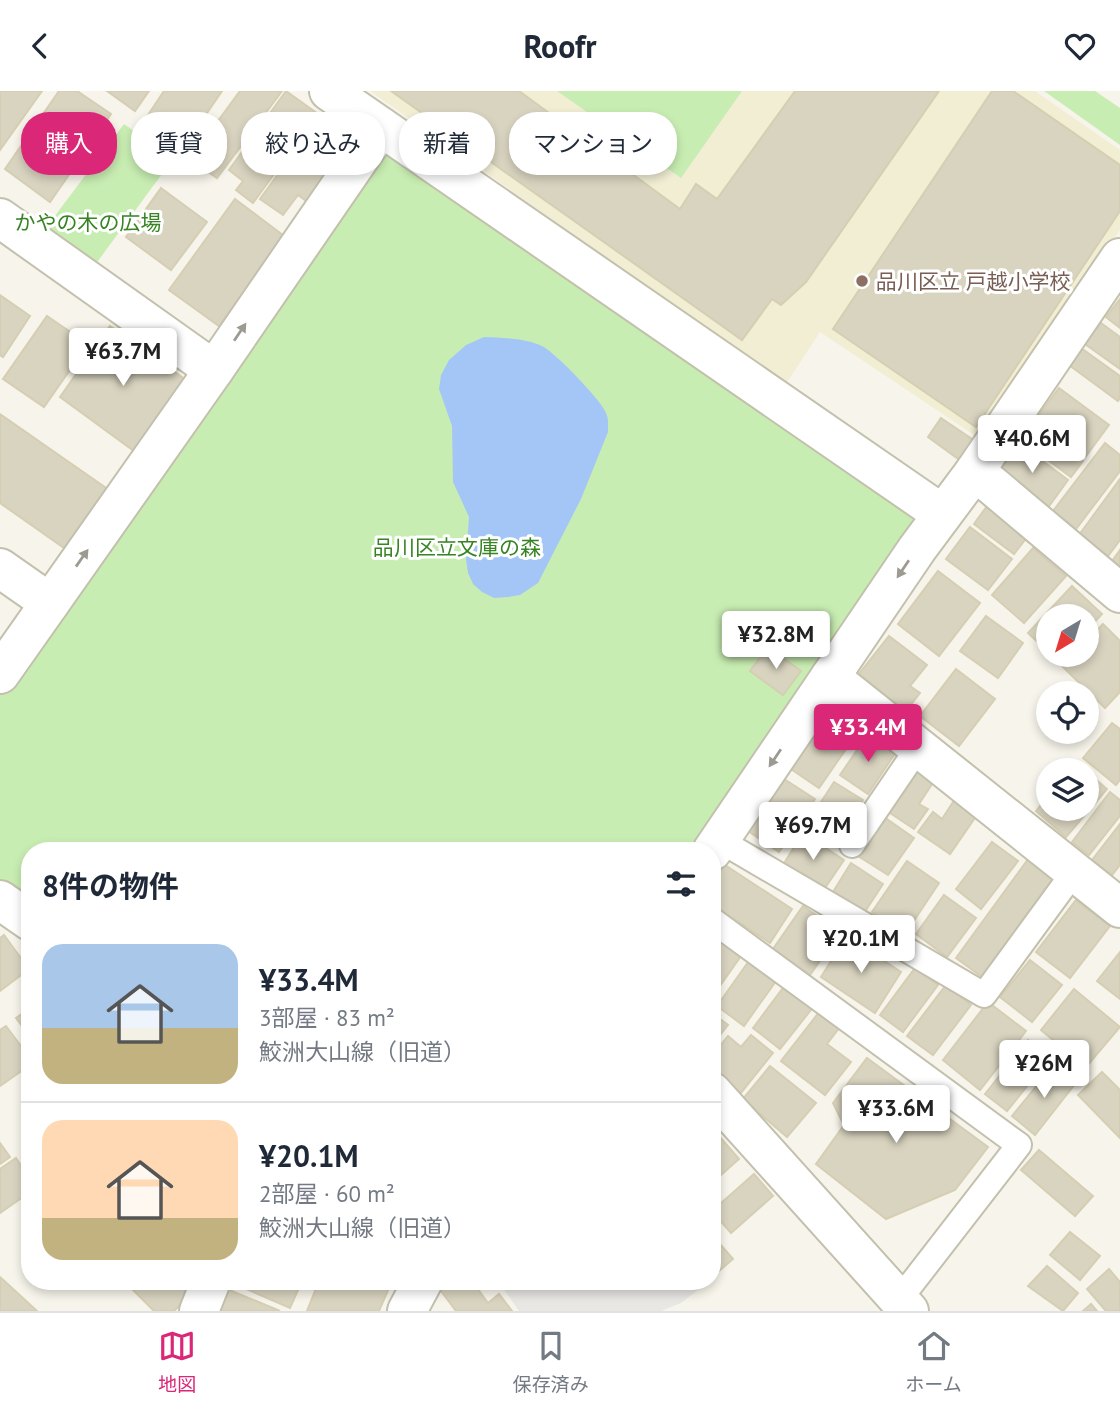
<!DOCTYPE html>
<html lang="ja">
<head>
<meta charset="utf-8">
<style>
  body { margin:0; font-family:"PT Sans","Noto Sans JP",sans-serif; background:#f2f2f3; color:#1f2937; height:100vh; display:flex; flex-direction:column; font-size:26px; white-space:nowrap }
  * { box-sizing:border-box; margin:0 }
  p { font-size:23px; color:#747a83 }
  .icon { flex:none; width:38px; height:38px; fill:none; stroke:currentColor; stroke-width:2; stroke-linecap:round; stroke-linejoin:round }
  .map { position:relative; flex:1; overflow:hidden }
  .details { position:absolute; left:21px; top:751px; width:700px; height:448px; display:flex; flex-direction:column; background:#fff; border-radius:28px; box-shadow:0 4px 10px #0003 }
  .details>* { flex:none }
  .hud { position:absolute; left:21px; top:21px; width:700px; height:63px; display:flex; gap:14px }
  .needle { width:46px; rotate:218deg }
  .tools { position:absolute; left:1036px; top:513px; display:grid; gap:14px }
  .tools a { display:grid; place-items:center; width:63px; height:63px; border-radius:50%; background:#fff; box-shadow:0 4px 10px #0003; font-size:35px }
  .price { position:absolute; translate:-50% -60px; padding:0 16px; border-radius:7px; background:#fff; color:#222; font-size:23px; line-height:46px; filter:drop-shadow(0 2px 4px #0008) }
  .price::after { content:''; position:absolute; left:50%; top:42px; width:21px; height:16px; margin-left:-10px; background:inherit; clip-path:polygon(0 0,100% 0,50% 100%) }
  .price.active { background:#db2777; color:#fff }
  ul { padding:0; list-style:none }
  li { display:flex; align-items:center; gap:21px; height:175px; padding:0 21px }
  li+li { border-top:2px solid #e0e1e3 }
  li span { display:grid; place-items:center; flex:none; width:196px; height:140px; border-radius:21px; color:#555 }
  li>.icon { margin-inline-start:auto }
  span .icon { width:84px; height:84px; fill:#fffc; stroke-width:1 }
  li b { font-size:30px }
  h2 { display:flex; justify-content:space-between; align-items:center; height:84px; padding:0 21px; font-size:30px }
  .tag { padding:0 24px; border-radius:28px; background:#fff; box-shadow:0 4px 10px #0003; font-size:24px; line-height:63px }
  .tag.active { background:#db2777; color:#fff }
  header { display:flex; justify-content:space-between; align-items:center; height:91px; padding:0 21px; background:#fff; font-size:32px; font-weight:700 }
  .tabs { display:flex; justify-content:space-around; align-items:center; height:98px; border-top:2px solid #e0e1e3; background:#fff; font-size:19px; color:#747a83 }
  .tabs a { display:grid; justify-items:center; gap:4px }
  .tabs .active { color:#db2777 }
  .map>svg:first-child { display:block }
  .education { fill:#f1eed4 }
  .green { fill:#c8edb2 }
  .parking { fill:#e8e7e3 }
  .water { fill:#a4c6f7 }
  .building { fill:#d9d4c0; stroke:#d5ceb2; stroke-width:2 }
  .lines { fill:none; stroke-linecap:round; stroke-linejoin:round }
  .service-casing { stroke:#c3c0ad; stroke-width:28 }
  .minor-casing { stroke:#c3c0ad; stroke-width:42 }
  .service { stroke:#fff; stroke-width:24 }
  .minor { stroke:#fff; stroke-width:38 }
  .oneway { fill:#9d9a92 }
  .education-dot { fill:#8d6e63; stroke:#fff; stroke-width:2.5 }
  .labels { text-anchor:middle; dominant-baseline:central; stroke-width:6; stroke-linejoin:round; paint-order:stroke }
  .park-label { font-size:21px; fill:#388425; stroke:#fff }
  .education-label { font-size:21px; fill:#785e54; stroke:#fff; text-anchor:start }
</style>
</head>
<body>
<header><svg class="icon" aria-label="back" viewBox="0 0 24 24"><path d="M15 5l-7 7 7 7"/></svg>Roofr<svg class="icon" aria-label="heart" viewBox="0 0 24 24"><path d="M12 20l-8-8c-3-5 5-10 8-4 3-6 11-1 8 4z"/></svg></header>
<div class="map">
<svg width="1120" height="1220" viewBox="0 0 1120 1220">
  <rect width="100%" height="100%" fill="#f7f5eb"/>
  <path class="education" d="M370,0H1035L1120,59V139L977,346L820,241L786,293Z"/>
  <g class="green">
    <path d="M557,0H742L681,87Z"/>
    <path d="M1044,0H1095L1120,17V54Z"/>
    <path d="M124,33L173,68L95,174L45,138Z"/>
    <path d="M381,36L942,423L709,759L30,760V830L0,809V582Z"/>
  </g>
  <path class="parking" d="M498,1190H697L702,1196L681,1212L661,1220H519Z"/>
  <path class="water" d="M484,246C503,247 526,247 544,256C557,264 598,306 605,320C609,326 608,334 608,341L581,408L538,492L520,504L508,506L494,507L482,501L473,493L468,482L466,468L469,426L453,391L452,335L439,298L441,284L449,269L466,254Z"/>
  <g class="building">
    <path d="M0,0H42L0,59Z"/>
    <path d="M59,0H77L111,23L50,111L5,78Z"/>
    <path d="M107,0H149L135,20Z"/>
    <path d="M164,0H222L181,60L142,33Z"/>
    <path d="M240,0H282L217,87L190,68Z"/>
    <path d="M286,0L318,23L253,112L236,99L243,90L229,79Z"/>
    <path d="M391,0H519L680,118L696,93L717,108L795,0H939L806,191L781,214L772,208L742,249Z"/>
    <path d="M992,0H1013L1120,74V120L976,336L833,238Z"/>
    <path d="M311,38L345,62L309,112L298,104L283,124L260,108Z"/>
    <path d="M161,97L207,131L171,179L126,146Z"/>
    <path d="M235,108L284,145L219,235L169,199Z"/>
    <path d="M0,204L30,225L3,266L0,264Z"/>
    <path d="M1120,208V237L1106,226Z"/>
    <path d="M47,225L88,253L44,316L3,288Z"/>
    <path d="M1101,232L1120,246V278L1085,253Z"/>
    <path d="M110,235L186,289L134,360L60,306Z"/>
    <path d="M1081,257L1120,285V307L1118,310L1069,274Z"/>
    <path d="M1059,297L1109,334L1086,365L1036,328Z"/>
    <path d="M0,323L109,399L67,459L0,412Z"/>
    <path d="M941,327L975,350L961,370L928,346Z"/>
    <path d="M1032,332L1083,370L1071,386L1020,348Z"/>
    <path d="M1017,351L1068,389L1047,418L996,379Z"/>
    <path d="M1105,352L1120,364V380L1076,438L1053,420Z"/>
    <path d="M1120,388V449L1108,465L1079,444Z"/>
    <path d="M987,415L1028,445L1014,463L974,433Z"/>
    <path d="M970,436L1012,468L988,499L946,468Z"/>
    <path d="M1033,457L1066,485L1024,532L992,504Z"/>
    <path d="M1120,459V476L1112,470Z"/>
    <path d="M938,480L980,512L939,565L898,533Z"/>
    <path d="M1072,495L1102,523L1087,539V525H1048V561L1028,542Z"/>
    <path d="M986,525L1023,552L998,587L960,560Z"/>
    <path d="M1103,533L1120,550V601L1105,617L1062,575L1074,564H1087V550Z"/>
    <path d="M889,545L927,574L910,595L920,602L905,621L858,584Z"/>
    <path d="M768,556L801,580L783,604L750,580Z"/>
    <path d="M956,578L995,608L959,655L920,625Z"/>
    <path d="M832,614L862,635L819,697L788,676Z"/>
    <path d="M1112,632L1120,638V689L1116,694L1083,667Z"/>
    <path d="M868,643L896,661L868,703L840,684Z"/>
    <path d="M1076,672L1084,679H1070Z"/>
    <path d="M917,674L936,687L919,713L928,718L914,738L887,720Z"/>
    <path d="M1087,681L1107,698L1066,746L1036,720L1048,705V718H1087Z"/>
    <path d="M781,686L815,708L779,761L745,738Z"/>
    <path d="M834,691L863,709L835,752L806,734Z"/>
    <path d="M1110,701L1120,709V725L1089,764L1072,751Z"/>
    <path d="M957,705L979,721L950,763L918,741L933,721L942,728Z"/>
    <path d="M884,726L914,747L888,784L858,765Z"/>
    <path d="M1120,733V774L1112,784L1092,769Z"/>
    <path d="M803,742L844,769L823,800L783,774Z"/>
    <path d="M992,751L1018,770L981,818L956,798Z"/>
    <path d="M1029,767L1058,787L985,888L956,867Z"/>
    <path d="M907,770L939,792L905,843L872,821Z"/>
    <path d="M851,772L883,793L864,822L833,801Z"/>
    <path d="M725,774L792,818L770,852L712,813V793Z"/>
    <path d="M944,804L976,827L947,866L916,843Z"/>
    <path d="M1076,809L1110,835L1070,887L1036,861Z"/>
    <path d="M803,815L840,841L810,884L773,858Z"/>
    <path d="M4,844L29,878L0,900V847Z"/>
    <path d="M847,845L901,881L875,922L821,886Z"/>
    <path d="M714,846L741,865L712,906V849Z"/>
    <path d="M1120,861V908L1097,890Z"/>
    <path d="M1030,869L1062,894L1032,931L1000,906Z"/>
    <path d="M749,870L776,890L744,935L717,915Z"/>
    <path d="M915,877L938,894L903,941L880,924Z"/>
    <path d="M786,893L814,915L780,958L753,937Z"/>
    <path d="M946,894L971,914L933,964L907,945Z"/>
    <path d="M1074,898L1120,936L1086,976L1041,939Z"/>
    <path d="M988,911L1026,940L980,999L943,969Z"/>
    <path d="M30,917V946L16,927Z"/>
    <path d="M820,920L840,936L827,953L851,971L825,1004L781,970Z"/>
    <path d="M712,922L728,934L712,954Z"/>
    <path d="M6,935L30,967V974L0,995V939Z"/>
    <path d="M751,944L773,962L740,1003L712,980V965L728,945L741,956Z"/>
    <path d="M1028,949L1050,967L1007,1020L985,1003Z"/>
    <path d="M867,967L988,1056L955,1099L886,1128L816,1073L844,1034L833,1012Z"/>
    <path d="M770,975L816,1012L787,1046L743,1008Z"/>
    <path d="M1053,975L1075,993L1035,1044L1012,1025Z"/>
    <path d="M1102,981L1120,999V1047L1078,1004Z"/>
    <path d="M712,1037L739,1068L712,1092Z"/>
    <path d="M0,1052L10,1066L0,1073Z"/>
    <path d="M1039,1059L1093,1105L1075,1125L1021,1079Z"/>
    <path d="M16,1067L30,1088V1101L0,1122V1078Z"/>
    <path d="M754,1083L773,1105L731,1142L712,1120Z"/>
    <path d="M1070,1141L1100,1165L1080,1189L1050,1164Z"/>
    <path d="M712,1144L733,1168L712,1186Z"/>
    <path d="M1047,1175L1078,1202L1063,1220L1028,1195Z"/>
    <path d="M1109,1178L1120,1191V1220H1106L1087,1198Z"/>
    <path d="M0,1186L37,1220H0Z"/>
    <path d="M124,1190H182L193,1201L174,1220H154Z"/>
    <path d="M228,1190H302L290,1217Z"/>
    <path d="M319,1190H392L379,1220H307Z"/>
    <path d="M455,1190H472L488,1212L499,1203L512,1220H456L441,1200Z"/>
    <path d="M227,1198L280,1220H217Z"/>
    <path d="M1091,1213L1097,1220H1083Z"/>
  </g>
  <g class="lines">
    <g class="service-casing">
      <g id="service">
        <path d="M719,749L984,904L1074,781"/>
        <path d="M852,754L918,657"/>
        <path d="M712,829L1019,1054L899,1209"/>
      </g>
    </g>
    <g class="minor-casing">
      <g id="minor">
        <path d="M329,0L942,423"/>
        <path d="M0,127L214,279"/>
        <path d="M975,380L1120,502"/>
        <path d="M0,477L50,512"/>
        <path d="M0,583L214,279L381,36"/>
        <path d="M830,586L1120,817"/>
        <path d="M712,760L917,458L975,380L1120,167"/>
        <path d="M0,809L30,830"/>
        <path d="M712,1001L909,1220"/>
        <path d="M199,1220L211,1190"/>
        <path d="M407,1220L423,1190"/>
      </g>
    </g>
    <use href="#service" class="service"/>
    <use href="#minor" class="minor"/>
  </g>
  <defs><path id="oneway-solid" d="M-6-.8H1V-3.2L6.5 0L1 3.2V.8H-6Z" transform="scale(1.75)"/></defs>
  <g class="oneway">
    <use href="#oneway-solid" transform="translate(240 241) rotate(-56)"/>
    <use href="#oneway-solid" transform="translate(82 467) rotate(-55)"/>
    <use href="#oneway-solid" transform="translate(903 478) rotate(124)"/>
    <use href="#oneway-solid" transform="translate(775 667) rotate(124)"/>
  </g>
  <circle class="education-dot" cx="862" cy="190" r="7"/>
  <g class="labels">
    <g class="park-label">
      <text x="88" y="131">かやの木の広場</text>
      <text x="457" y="456">品川区立文庫の森</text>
    </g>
    <g class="education-label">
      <text x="876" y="190">品川区立 戸越小学校</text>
    </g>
  </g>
</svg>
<div class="tools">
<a><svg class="needle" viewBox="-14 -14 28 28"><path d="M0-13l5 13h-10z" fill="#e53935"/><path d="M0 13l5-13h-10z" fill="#747a83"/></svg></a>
<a><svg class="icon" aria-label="locate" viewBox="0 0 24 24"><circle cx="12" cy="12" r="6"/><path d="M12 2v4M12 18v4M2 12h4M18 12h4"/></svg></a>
<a><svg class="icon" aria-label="layers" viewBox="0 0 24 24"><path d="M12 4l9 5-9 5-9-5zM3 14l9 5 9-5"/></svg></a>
</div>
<b class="price" style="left:123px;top:297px">¥63.7M</b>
<b class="price" style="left:1032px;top:384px">¥40.6M</b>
<b class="price" style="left:776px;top:580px">¥32.8M</b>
<b class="price active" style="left:868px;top:673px">¥33.4M</b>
<b class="price" style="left:813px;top:771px">¥69.7M</b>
<b class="price" style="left:861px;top:884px">¥20.1M</b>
<b class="price" style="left:1044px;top:1009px">¥26M</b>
<b class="price" style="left:896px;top:1054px">¥33.6M</b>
<div class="hud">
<a class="tag active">購入</a>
<a class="tag">賃貸</a>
<a class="tag">絞り込み</a>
<a class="tag">新着</a>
<a class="tag">マンション</a>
</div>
<section class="details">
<h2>8件の物件<svg class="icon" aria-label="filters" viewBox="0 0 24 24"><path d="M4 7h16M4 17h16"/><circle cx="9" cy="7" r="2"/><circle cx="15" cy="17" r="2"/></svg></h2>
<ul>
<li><span style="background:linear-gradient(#a9c7e8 60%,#c2b280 0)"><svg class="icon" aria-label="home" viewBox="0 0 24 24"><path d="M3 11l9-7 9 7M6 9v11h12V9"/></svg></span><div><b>¥33.4M</b><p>3部屋 · 83 m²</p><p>鮫洲大山線（旧道）</p></div></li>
<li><span style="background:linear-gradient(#ffd9b3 70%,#c2b280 0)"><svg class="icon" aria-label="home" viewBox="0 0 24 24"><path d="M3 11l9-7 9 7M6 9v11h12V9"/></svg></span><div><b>¥20.1M</b><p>2部屋 · 60 m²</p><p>鮫洲大山線（旧道）</p></div></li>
</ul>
</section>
</div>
<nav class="tabs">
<a class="active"><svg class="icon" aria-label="map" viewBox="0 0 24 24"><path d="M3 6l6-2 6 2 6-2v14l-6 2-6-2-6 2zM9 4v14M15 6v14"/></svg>地図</a>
<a><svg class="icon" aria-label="saved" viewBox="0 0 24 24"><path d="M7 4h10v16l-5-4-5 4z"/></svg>保存済み</a>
<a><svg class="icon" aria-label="home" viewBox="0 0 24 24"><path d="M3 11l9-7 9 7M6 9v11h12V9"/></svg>ホーム</a>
</nav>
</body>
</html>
